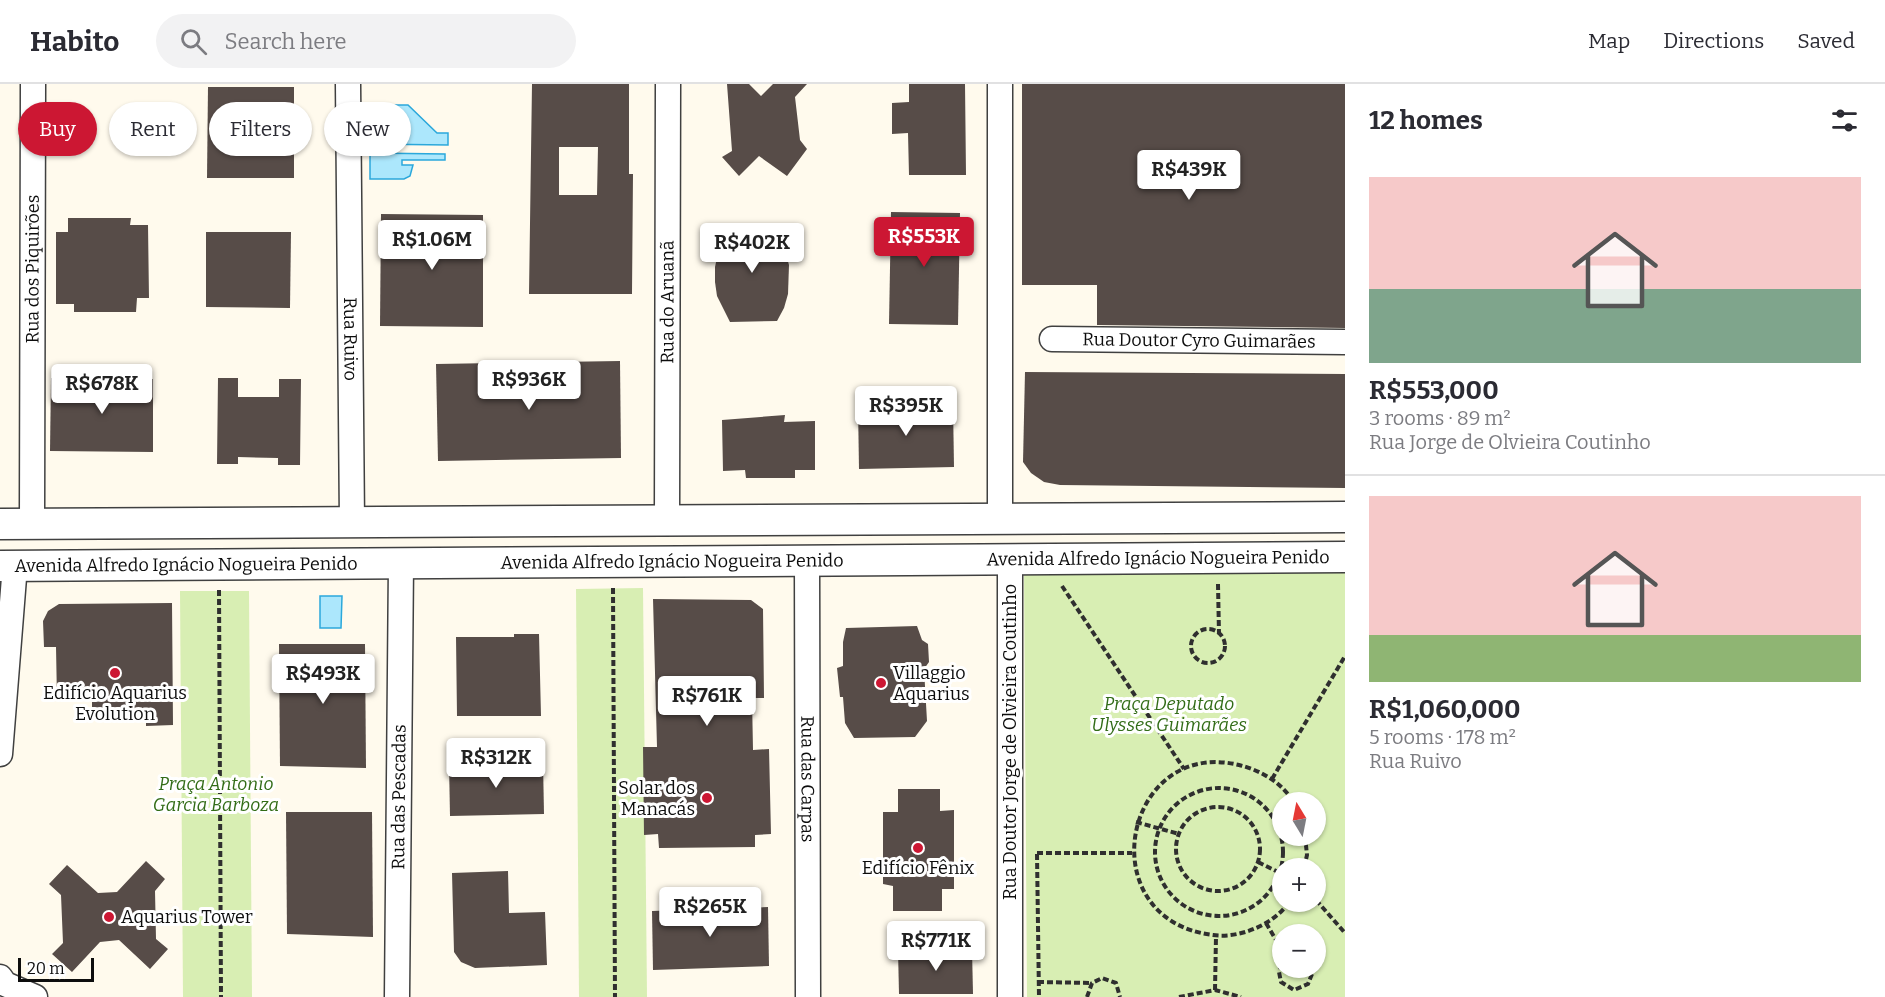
<!DOCTYPE html>
<html lang="en">
<head>
<meta charset="utf-8">
<style>
  body { margin:0; font-family:Bitter,serif; background:#f2f2f3; color:#2b2b33; height:100vh; display:flex; flex-direction:column; font-size:22px; white-space:nowrap }
  * { box-sizing:border-box; margin:0 }
  p { font-size:20px; color:#7c7c81 }
  .icon { flex:none; width:33px; height:33px; fill:none; stroke:currentColor; stroke-width:2; stroke-linecap:round; stroke-linejoin:round }
  .map { position:relative; flex:1; overflow:hidden }
  .panel { display:flex; flex-direction:column; background:#fff; width:540px }
  .panel>* { flex:none }
  .guide { position:absolute; left:18px; top:18px; width:570px; height:54px; display:flex; gap:12px }
  .needle { width:39px; rotate:350deg }
  .buttons { position:absolute; left:1272px; top:708px; display:grid; gap:12px }
  .buttons a { display:grid; place-items:center; width:54px; height:54px; border-radius:50%; background:#fff; box-shadow:0 2px 4px #0004; font-size:30px }
  .scale { position:absolute; left:18px; bottom:15px; width:76px; box-sizing:border-box; padding-left:6px; border:3px solid #0d0d0d; border-top:0; font-size:16px; line-height:21px; white-space:nowrap; color:#0d0d0d; -webkit-text-stroke:4px #fff; paint-order:stroke }
  .price { position:absolute; translate:-50% -51px; padding:0 14px; border-radius:6px; background:#fff; color:#222; font-size:20px; line-height:39px; filter:drop-shadow(0 2px 3px #0008) }
  .price::after { content:''; position:absolute; left:50%; top:36px; width:18px; height:14px; margin-left:-9px; background:inherit; clip-path:polygon(0 0,100% 0,50% 100%) }
  .price.active { background:#cc1733; color:#fff }
  ul { padding:0; list-style:none }
  li { display:grid; align-content:center; gap:12px; height:318px; padding:0 24px }
  li+li { border-top:2px solid #e1e1e2 }
  li span { display:grid; place-items:center; height:186px; border-radius:0px; color:#555 }
  li>.icon { margin-inline-start:auto }
  span .icon { width:108px; height:108px; fill:#fffc; stroke-width:1 }
  li b { font-size:26px }
  h2 { display:flex; justify-content:space-between; align-items:center; height:72px; padding:0 24px; font-size:26px }
  .chip { padding:0 21px; border-radius:27px; background:#fff; box-shadow:0 2px 4px #0004; font-size:21px; line-height:54px }
  .chip.active { background:#cc1733; color:#fff }
  header { display:flex; align-items:center; gap:36px; box-sizing:border-box; height:84px; padding:0 30px; background:#fff; border-bottom:2px solid #e1e1e2 }
  header strong { font-size:28px }
  nav { display:flex; gap:33px; margin-inline-start:auto; font-size:21px }
  .search { width:420px; height:54px; background:#f2f2f3; display:flex; align-items:center; gap:15px; box-sizing:border-box; padding:0 21px; border-radius:33px; color:#7c7c81; font-size:22px }
  main { display:flex; flex:1; min-height:0 }
  .map>svg:first-child { display:block }
  .green { fill:#d8eeb3; fill-rule:evenodd }
  .water { fill:#ace7fc; stroke:#2ba8db; stroke-width:1.5 }
  .building { fill:#574c48; fill-rule:evenodd }
  .lines { fill:none; stroke-linecap:round; stroke-linejoin:round }
  .minor-casing { stroke:#404040; stroke-width:27 }
  .tertiary-casing { stroke:#404040; stroke-width:33 }
  .path { stroke:#2f2f2f; stroke-width:4; stroke-dasharray:6 3; stroke-linecap:butt }
  .minor { stroke:#fff; stroke-width:24 }
  .tertiary { stroke:#fff; stroke-width:30 }
  .poi-dot { fill:#cc1733; stroke:#fff; stroke-width:2 }
  .labels { text-anchor:middle; dominant-baseline:central; stroke-width:6; stroke-linejoin:round; paint-order:stroke }
  .street-label { font-size:18px; fill:#0d0d0d; stroke:#fff }
  .poi-label { font-size:18px; fill:#0d0d0d; stroke:#fff; text-anchor:start }
  .park-label { font-size:18px; font-style:italic; fill:#326c17; stroke:#fff }
</style>
</head>
<body>
<header>
<strong>Habito</strong>
<div class="search"><svg class="icon" aria-label="search" viewBox="0 0 24 24"><circle cx="10" cy="10" r="6"/><path d="M15 15l6 6"/></svg>Search here</div>
<nav><a>Map</a><a>Directions</a><a>Saved</a></nav>
</header>
<main>
<div class="map">
<svg width="1345" height="913" viewBox="0 0 1345 913">
  <rect width="100%" height="100%" fill="#fffaed"/>
  <g class="green">
    <path d="M1024,485H1345V913H1027ZM1282,718H1316V752H1282ZM1282,784H1316V818H1282ZM1282,850H1316V884H1282Z"/>
    <path d="M643,504L647,913H579L576,505Z"/>
    <path d="M180,507H249L252,913H183Z"/>
  </g>
  <g class="water">
    <path d="M388,21H408L437,49H448V61L370,60V49H388Z"/>
    <path d="M370,69L445,70V76H402V81H413L410,92L404,95H370Z"/>
    <path d="M320,512H342L341,544H320Z"/>
  </g>
  <g class="building">
    <path d="M532,0H629V90H633L632,210H529ZM559,63H598L597,111H559Z"/>
    <path d="M727,0H749L761,12L773,0H807L795,13L800,56L807,65L787,92L759,72L739,92L722,73L732,67Z"/>
    <path d="M909,0H965L966,91H909L908,49L892,50V19L909,18Z"/>
    <path d="M1022,0H1345V244L1097,241V201H1022Z"/>
    <path d="M208,3H294V94H207Z"/>
    <path d="M891,128L960,129L958,241L889,240Z"/>
    <path d="M381,130L483,131V243L380,242Z"/>
    <path d="M68,134H131L130,141H148L149,214H137L136,228H74V220H56V148H68Z"/>
    <path d="M773,141L781,153L789,181L788,210L784,224L777,237L730,238L717,212L715,198V183L721,155L728,142Z"/>
    <path d="M206,148H291L290,224L206,223Z"/>
    <path d="M620,277L621,374L438,377L436,280Z"/>
    <path d="M1025,288L1345,290V404L1060,401L1044,398L1031,389L1023,378Z"/>
    <path d="M51,294L153,295V368L50,367Z"/>
    <path d="M218,294H238V313H279V295H301L300,381H278V374L238,373V380H217Z"/>
    <path d="M953,321L954,383L859,385L858,322Z"/>
    <path d="M785,331L784,338L815,337V386H795V394H746L745,386L723,387L722,336Z"/>
    <path d="M653,515L751,516L763,525L764,614H752L753,666L769,665L771,750L755,751V763L659,764L658,750L644,751L643,663H657Z"/>
    <path d="M172,519L173,641L146,642V636H138V632H121V627L92,628V615L57,616L56,563H44L43,537L48,527L59,520Z"/>
    <path d="M917,542L922,556L928,560L929,578L924,585L927,637L915,653L854,654L845,639L843,613H840L837,584L843,582V558L846,544Z"/>
    <path d="M514,550H539L541,632H457L456,553H514Z"/>
    <path d="M279,560H365L366,684L280,682Z"/>
    <path d="M543,678L544,730L450,732L449,679Z"/>
    <path d="M898,705H940V727L954,726V805H942V827H893V802L883,800V728H898Z"/>
    <path d="M286,728H372L373,853L287,850Z"/>
    <path d="M146,777L165,795L155,807L156,855L168,865L150,885L119,856L100,858L72,888L52,870L63,859L61,811L49,800L67,781L98,809L117,808Z"/>
    <path d="M508,787L509,829L545,828L547,881L475,884L461,878L454,868L452,789Z"/>
    <path d="M768,823L769,882L653,886L652,827Z"/>
    <path d="M972,865L973,910H899L898,866Z"/>
  </g>
  <g class="lines">
    <g class="minor-casing">
      <g id="minor">
        <path id="s1" d="M348,0L352,439"/>
        <path id="s2" d="M1052,255L1345,258"/>
        <path d="M1000,436V0"/>
        <path id="s3" d="M667,437L668,0"/>
        <path id="s4" d="M32,441L33,0"/>
        <path d="M1010,475V913"/>
        <path id="s5" d="M807,476L808,913"/>
        <path d="M0,670L15,481"/>
        <path d="M0,893L5,900L35,913"/>
        <path id="s6" d="M397,913L401,479"/>
      </g>
    </g>
    <g class="tertiary-casing">
      <g id="tertiary">
        <path d="M0,440L1345,433"/>
        <path id="s7" d="M0,482L1345,473"/>
      </g>
    </g>
    <g class="path">
      <path d="M1218,500L1219,550"/>
      <path d="M1062,502L1184,685"/>
      <path d="M613,504L615,913"/>
      <path d="M219,506L221,913"/>
      <circle cx="1208" cy="562" r="17"/>
      <path d="M1272,695L1345,572"/>
      <circle cx="1219" cy="768" r="64"/>
      <circle cx="1218" cy="765" r="42"/>
      <path d="M1136,738L1179,750"/>
      <path d="M1037,769H1132"/>
      <path d="M1037,770L1039,913"/>
      <path d="M1258,778L1282,790"/>
      <path d="M1304,784L1307,771L1305,752"/>
      <path d="M1316,816L1345,849"/>
      <path d="M1289,818C1275,840 1239,855 1213,851C1088,836 1123,653 1239,681C1260,686 1283,699 1293,718"/>
      <path d="M1266,839L1282,866"/>
      <path d="M1282,880L1279,888L1281,898L1294,906L1308,900L1312,890L1310,884"/>
      <path d="M1038,898L1092,899"/>
      <path d="M1215,906L1216,852"/>
      <path d="M1087,913L1092,899L1102,894L1116,899L1120,913"/>
      <path d="M1179,913L1215,906L1241,913"/>
    </g>
    <use href="#minor" class="minor"/>
    <use href="#tertiary" class="tertiary"/>
  </g>
  <g class="poi-dot">
    <circle cx="115" cy="589" r="6"/>
    <circle cx="881" cy="599" r="6"/>
    <circle cx="707" cy="714" r="6"/>
    <circle cx="918" cy="764" r="6"/>
    <circle cx="109" cy="833" r="6"/>
  </g>
  <g class="labels">
    <g class="street-label">
      <text stroke="none"><textPath href="#s4" startOffset="256">Rua dos Piquirões</textPath></text>
      <text stroke="none"><textPath href="#s3" startOffset="219">Rua do Aruanã</textPath></text>
      <text stroke="none"><textPath href="#s1" startOffset="255">Rua Ruivo</textPath></text>
      <text stroke="none"><textPath href="#s2" startOffset="147">Rua Doutor Cyro Guimarães</textPath></text>
      <text stroke="none"><textPath href="#s7" startOffset="1158">Avenida Alfredo Ignácio Nogueira Penido</textPath></text>
      <text stroke="none"><textPath href="#s7" startOffset="672">Avenida Alfredo Ignácio Nogueira Penido</textPath></text>
      <text stroke="none"><textPath href="#s7" startOffset="186">Avenida Alfredo Ignácio Nogueira Penido</textPath></text>
      <text transform="translate(1010 658) rotate(-90)">Rua Doutor Jorge de Olvieira Coutinho</text>
      <text stroke="none"><textPath href="#s5" startOffset="219">Rua das Carpas</textPath></text>
      <text stroke="none"><textPath href="#s6" startOffset="200">Rua das Pescadas</textPath></text>
    </g>
    <g class="poi-label">
      <text x="893" y="589">Villaggio<tspan x="893" dy="21">Aquarius</tspan></text>
      <text x="115" y="609" text-anchor="middle">Edifício Aquarius<tspan x="115" dy="21">Evolution</tspan></text>
      <text x="695" y="704" text-anchor="end">Solar dos<tspan x="695" dy="21">Manacás</tspan></text>
      <text x="918" y="784" text-anchor="middle">Edifício Fênix</text>
      <text x="121" y="833">Aquarius Tower</text>
    </g>
    <g class="park-label">
      <text x="1169" y="620">Praça Deputado<tspan x="1169" dy="21">Ulysses Guimarães</tspan></text>
      <text x="216" y="700">Praça Antonio<tspan x="216" dy="21">Garcia Barboza</tspan></text>
    </g>
  </g>
</svg>
<div class="buttons">
<a><svg class="needle" viewBox="-14 -14 28 28"><path d="M0-13l5 13h-10z" fill="#e53935"/><path d="M0 13l5-13h-10z" fill="#7c7c81"/></svg></a>
<a>+</a>
<a>−</a>
</div>
<div class="scale">20 m</div>
<b class="price" style="left:1189px;top:117px">R$439K</b>
<b class="price active" style="left:924px;top:184px">R$553K</b>
<b class="price" style="left:432px;top:187px">R$1.06M</b>
<b class="price" style="left:752px;top:190px">R$402K</b>
<b class="price" style="left:529px;top:327px">R$936K</b>
<b class="price" style="left:102px;top:331px">R$678K</b>
<b class="price" style="left:906px;top:353px">R$395K</b>
<b class="price" style="left:323px;top:621px">R$493K</b>
<b class="price" style="left:707px;top:643px">R$761K</b>
<b class="price" style="left:496px;top:705px">R$312K</b>
<b class="price" style="left:710px;top:854px">R$265K</b>
<b class="price" style="left:936px;top:888px">R$771K</b>
<div class="guide">
<a class="chip active">Buy</a>
<a class="chip">Rent</a>
<a class="chip">Filters</a>
<a class="chip">New</a>
</div>
</div>
<section class="panel">
<h2>12 homes<svg class="icon" aria-label="filters" viewBox="0 0 24 24"><path d="M4 7h16M4 17h16"/><circle cx="9" cy="7" r="2"/><circle cx="15" cy="17" r="2"/></svg></h2>
<ul>
<li><span style="background:linear-gradient(#f6c9c9 60%,#7fa58c 0)"><svg class="icon" aria-label="home" viewBox="0 0 24 24"><path d="M3 11l9-7 9 7M6 9v11h12V9"/></svg></span><div><b>R$553,000</b><p>3 rooms · 89 m²</p><p>Rua Jorge de Olvieira Coutinho</p></div></li>
<li><span style="background:linear-gradient(#f6c9c9 75%,#8fb573 0)"><svg class="icon" aria-label="home" viewBox="0 0 24 24"><path d="M3 11l9-7 9 7M6 9v11h12V9"/></svg></span><div><b>R$1,060,000</b><p>5 rooms · 178 m²</p><p>Rua Ruivo</p></div></li>
</ul>
</section>
</main>
</body>
</html>
